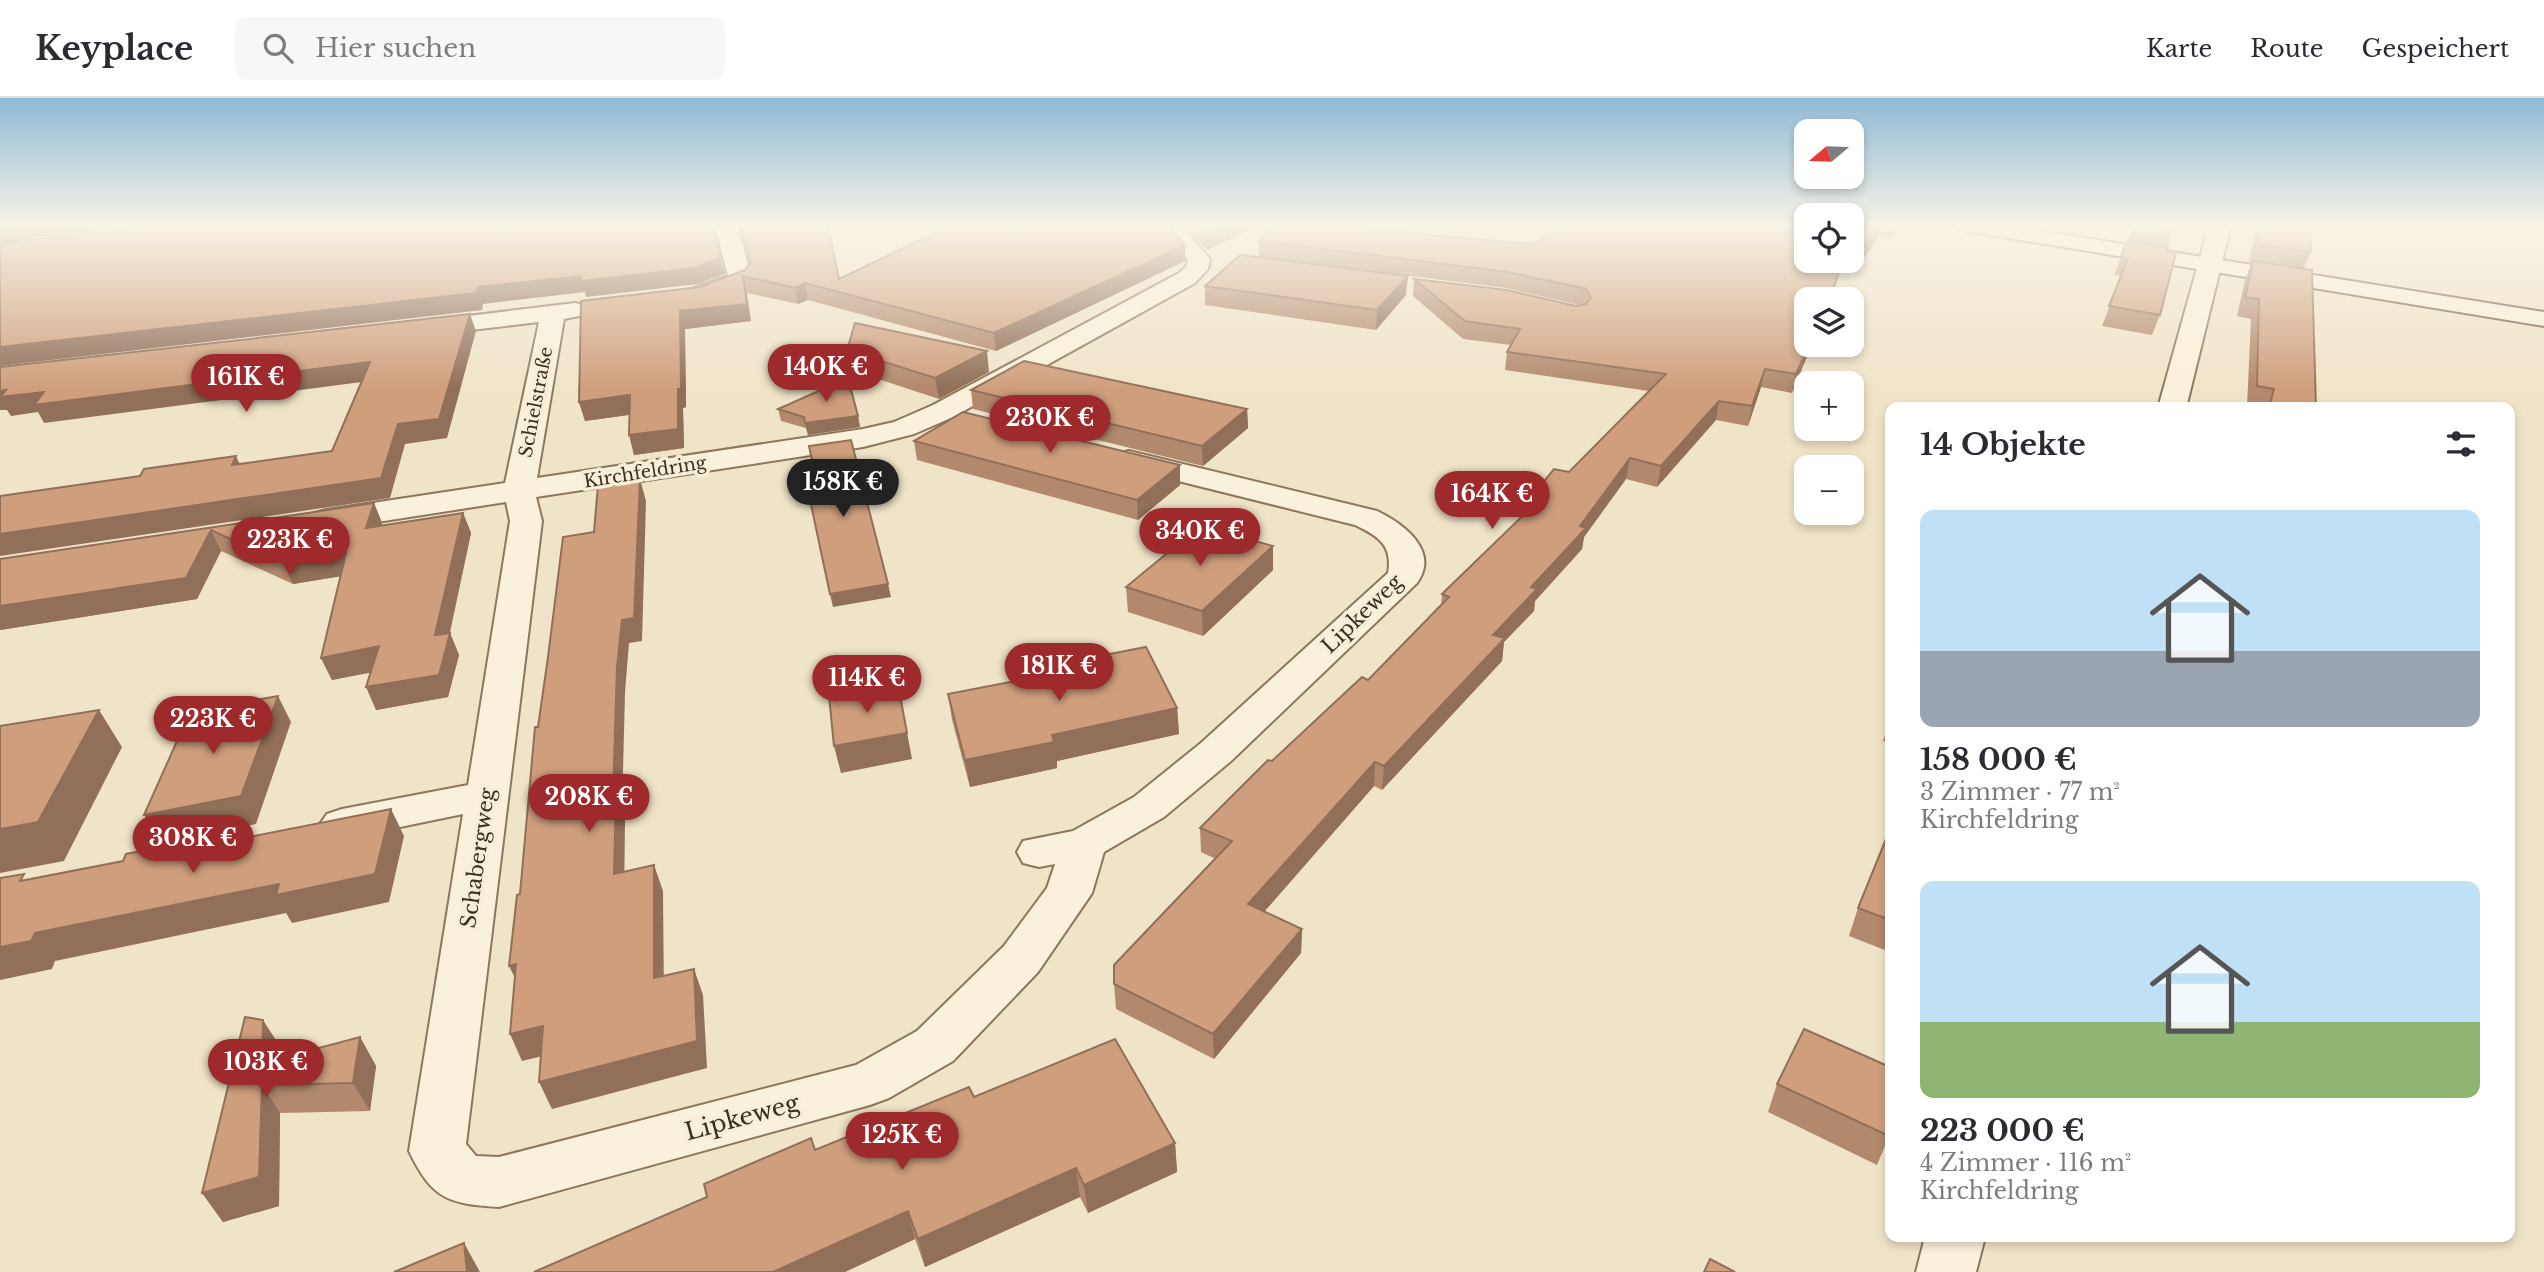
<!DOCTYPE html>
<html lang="de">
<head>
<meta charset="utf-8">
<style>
  body { margin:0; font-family:"Libre Baskerville",serif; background:#f7f7f7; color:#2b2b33; height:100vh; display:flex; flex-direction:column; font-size:26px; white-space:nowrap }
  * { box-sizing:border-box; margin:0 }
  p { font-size:23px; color:#7c7c81 }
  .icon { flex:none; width:38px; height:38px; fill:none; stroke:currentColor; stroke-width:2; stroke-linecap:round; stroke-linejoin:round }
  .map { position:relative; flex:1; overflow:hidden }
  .sheet { position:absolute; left:1885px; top:304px; width:630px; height:840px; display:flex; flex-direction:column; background:#fff; border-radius:14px; box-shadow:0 4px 10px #0003 }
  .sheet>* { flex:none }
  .needle { width:46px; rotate:251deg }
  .tools { position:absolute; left:1794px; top:21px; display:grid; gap:14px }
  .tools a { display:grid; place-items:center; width:70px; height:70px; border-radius:14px; background:#fff; box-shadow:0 4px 10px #0003; font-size:35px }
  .price { position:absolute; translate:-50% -60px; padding:0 16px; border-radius:24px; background:#9e2a2b; color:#fff; font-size:23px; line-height:46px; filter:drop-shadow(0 2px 4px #0008) }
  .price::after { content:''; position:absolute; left:50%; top:42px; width:21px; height:16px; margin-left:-10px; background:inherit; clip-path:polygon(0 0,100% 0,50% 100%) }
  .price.selected { background:#222; color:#fff }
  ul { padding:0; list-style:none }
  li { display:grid; align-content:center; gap:14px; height:371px; padding:0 35px }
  li span { display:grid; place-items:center; height:217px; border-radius:14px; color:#555 }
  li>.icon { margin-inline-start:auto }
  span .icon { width:126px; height:126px; fill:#fffc; stroke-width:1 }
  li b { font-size:30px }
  h2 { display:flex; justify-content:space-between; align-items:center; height:84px; padding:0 35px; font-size:30px }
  header { display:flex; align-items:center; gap:42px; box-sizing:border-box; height:98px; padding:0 35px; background:#fff; border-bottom:2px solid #e1e1e2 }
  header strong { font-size:33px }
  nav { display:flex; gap:38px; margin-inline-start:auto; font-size:24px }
  .search { width:490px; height:63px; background:#f7f7f7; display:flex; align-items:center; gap:18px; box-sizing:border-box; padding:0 24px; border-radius:14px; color:#7c7c81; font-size:26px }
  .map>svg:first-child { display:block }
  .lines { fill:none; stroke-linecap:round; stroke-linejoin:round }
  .street-casing { stroke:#8d765c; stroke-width:4 }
  .secondary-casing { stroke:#6f573f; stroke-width:4 }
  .street { fill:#faf1dc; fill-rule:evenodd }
  .secondary { fill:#faf1dc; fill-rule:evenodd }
  .wall { fill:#b2896c }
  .shaded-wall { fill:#916f58 }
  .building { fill:#cf9f7d; stroke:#916f58; stroke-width:2 }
  .labels { text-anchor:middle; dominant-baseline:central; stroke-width:7; stroke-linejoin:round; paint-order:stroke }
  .far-street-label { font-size:18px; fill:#3d2e20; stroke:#f7eed8 }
  .street-label { font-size:21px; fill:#3d2e20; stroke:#f7eed8 }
  .near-street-label { font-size:24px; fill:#3d2e20; stroke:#f7eed8 }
</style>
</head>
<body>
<header>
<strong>Keyplace</strong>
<div class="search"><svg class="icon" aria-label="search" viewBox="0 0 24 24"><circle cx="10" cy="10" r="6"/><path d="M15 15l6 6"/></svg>Hier suchen</div>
<nav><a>Karte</a><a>Route</a><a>Gespeichert</a></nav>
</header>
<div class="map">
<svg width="2544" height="1174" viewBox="0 0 2544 1174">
  <rect width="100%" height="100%" fill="#f0e4c8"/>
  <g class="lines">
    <g class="street-casing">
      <g id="street">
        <path d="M715,127H737L752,181L748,186L705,202H689L685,197L689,192L728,178Z"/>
        <path d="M1159,127H1180L1210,161L1208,171L1195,185L953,319L914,336L863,349L536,399L542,423L466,1046L476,1058L499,1059L856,967L917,933L1004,848L1047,790L1055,766L1039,769L1023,765L1017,754L1023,743L1073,733L1134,699L1201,645L1388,475C1393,447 1378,438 1355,427L1118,368L1114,362L1118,356L1129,353L1377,413C1404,426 1440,453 1417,485L1231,663L1164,719L1104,754L1092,795L1038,874L953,963L889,1000L870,1007L499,1109C448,1106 432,1101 409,1053L463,716L342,741L327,736L320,726L327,716L342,711L468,687L510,423L506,404L326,432L315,429L310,422L315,415L326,412L505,385L539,224L419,238L410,235L406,230L410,225L575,205L584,207L587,212L584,217L564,221L537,380L863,331L894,324L933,307L1179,175L1186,169L1188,162Z"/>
        <path d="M2209,127H2231L2186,310H2158Z"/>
        <path d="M1925,1139H1985L1976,1174H1916Z"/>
      </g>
    </g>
    <g class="secondary-casing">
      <path id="secondary" d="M1955,127H2004L2544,214V228L1966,133L1959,131Z"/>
    </g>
    <use href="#street" class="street"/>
    <use href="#secondary" class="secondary"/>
  </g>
  <g class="wall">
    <path d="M739,127H828L839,181L947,130L946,127H1168L1185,147V163L996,253L808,202L798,206L747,195L751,223L685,231L686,309L683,310L684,350L634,357L629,317L585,323L579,304L700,189L745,172L750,165Z"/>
    <path d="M1183,127H1249V132L1207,152Z"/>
    <path d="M1852,127H1902L1891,140L1880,138L1858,167L1843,164L1831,201H1806V247L1792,295L1761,289L1748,328L1716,322L1657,389L1626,381L1584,439L1582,451L1535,503L1534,513L1504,544L1502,563L1382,692L1374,688L1264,814L1302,831L1301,855L1214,961L1116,911L1114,886L1216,761L1201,754L1200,730L1272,663L1368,582L1441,507L1442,496L1526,415L1528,403L1569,374L1649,293L1505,272L1507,254L1511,247L1463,241L1413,198L1414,181L1576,208L1579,207L1506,190L1259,159V143L1534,146L1806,163H1852Z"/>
    <path d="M2134,127H2175L2167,149L2160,217L2152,237L2102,228L2121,178L2114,177Z"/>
    <path d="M2258,127H2310L2311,154L2303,171L2316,310L2247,309L2251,221L2237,218L2245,182L2252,164H2249L2256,132Z"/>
    <path d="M1205,188L1406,197L1376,232L1205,207Z"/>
    <path d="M847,252L989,274L939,301L851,272Z"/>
    <path d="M971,292L1247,311L1248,330L1203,368L973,311Z"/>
    <path d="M778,311L858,318L860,329L808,337L806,330L781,323Z"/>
    <path d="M914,343L1180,387L1138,422L917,362Z"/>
    <path d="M374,405L382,425V427L463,415L471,435L450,535L459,557L448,599L376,612L370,574L332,582L321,560L340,478L293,486L221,453L197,501L0,532V461Z"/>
    <path d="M1273,448V472L1203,538L1128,514L1126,489Z"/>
    <path d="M1074,563L1177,610L1179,636L1057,663V670L970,689L952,622L948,596L1075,571Z"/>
    <path d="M1890,622V645L1883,643Z"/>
    <path d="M1890,731V854L1849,838L1858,810Z"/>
    <path d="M360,939L376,968L370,1013L280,1015L279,1108L223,1124L202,1095L281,950V960Z"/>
    <path d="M1777,986L1890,1036L1877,1067L1768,1014Z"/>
    <path d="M974,999L1175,1045L1177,1074L1088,1115L1080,1099L925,1169L915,1141L845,1174H534L815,1052Z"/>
  </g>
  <g class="shaded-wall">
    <path d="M12,127H168L29,139L0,149V131Z"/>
    <path d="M1227,127H1249V132L1207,152V136Z"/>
    <path d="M1881,127H1883L1880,138L1858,167L1862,150Z"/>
    <path d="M1894,127H1902L1891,140Z"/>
    <path d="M1185,147V163L996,253L994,235Z"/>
    <path d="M721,160L725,176L698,186L586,199L585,194L483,206L482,212L0,268V249L478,189Z"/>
    <path d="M1842,163H1843V164L1831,201H1828Z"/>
    <path d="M743,178L751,223L685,231L686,309L683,310L684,350L634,357L629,337L678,291L680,213Z"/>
    <path d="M1408,178L1406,197L1376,232L1377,212Z"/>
    <path d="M805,185L808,202L798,206L795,190Z"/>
    <path d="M470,216L476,233L447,340L405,346L390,400L0,458V436L381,380L398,326Z"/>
    <path d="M1809,247H1812L1792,295L1796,276Z"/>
    <path d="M987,253L989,274L939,301L935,280Z"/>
    <path d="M370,264L377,282L44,325L38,314L11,318L7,312H0V293L44,294Z"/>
    <path d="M1765,271L1761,289L1748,328L1752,308Z"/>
    <path d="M630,297L635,316L585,323L579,304Z"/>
    <path d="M1719,303L1716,322L1657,389L1661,368Z"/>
    <path d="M1247,311L1248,330L1203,368L1202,348Z"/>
    <path d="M858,318L860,329L808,337L805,325Z"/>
    <path d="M236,358L245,378L232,367Z"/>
    <path d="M1630,360L1626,381L1584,439L1582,451L1535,503L1534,513L1504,544L1502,563L1382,692L1384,668L1493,537L1580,428Z"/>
    <path d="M1180,367V387L1138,422L1137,402Z"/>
    <path d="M640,381L646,403L642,543L629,545L625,594L622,714L625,723L624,802L614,776L613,698L617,569L622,522Z"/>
    <path d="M374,405L382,425L375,450L366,430Z"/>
    <path d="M463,415L471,435L447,546L450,535L459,557L448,599L376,612L366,589L435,537Z"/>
    <path d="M211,432L221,453L197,501L0,532V508Z"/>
    <path d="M1273,448V472L1203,538L1202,513Z"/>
    <path d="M346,455L355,476L293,486L283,465Z"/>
    <path d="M888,486L891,499L833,509L830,496Z"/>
    <path d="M379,548L389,571L332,582L321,560Z"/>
    <path d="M898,586L912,661L841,675L834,648Z"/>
    <path d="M278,598L291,624L256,726L161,744L144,717Z"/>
    <path d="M1177,610L1179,636L1057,663V670L970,689L965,662L1052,637Z"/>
    <path d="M99,612L122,649L64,763L0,775V723Z"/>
    <path d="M1375,664L1374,688L1249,831L1248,806Z"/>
    <path d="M391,711L404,738L389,804L292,825L286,815L55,863L52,871L0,882V849L35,835Z"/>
    <path d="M227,736L243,763L224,744Z"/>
    <path d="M654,767L663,793L664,907L654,880Z"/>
    <path d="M1302,831L1301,855L1214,961L1213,936Z"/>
    <path d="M516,866L522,894L509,868Z"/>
    <path d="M694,871L703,897L707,970L552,1011L539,984Z"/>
    <path d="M263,922L281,950V986L262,965Z"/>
    <path d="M543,928L555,955L522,963L510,936Z"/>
    <path d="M360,939L376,968L370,1013L353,985Z"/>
    <path d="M262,987L280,1015L279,1108L223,1124L202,1095Z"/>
    <path d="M1175,1045L1177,1074L1088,1115L1084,1087Z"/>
    <path d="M1076,1070L1080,1099L925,1169L918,1141Z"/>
    <path d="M908,1113L915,1141L845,1174H773Z"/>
    <path d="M464,1145L480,1174H467Z"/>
  </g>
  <g class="building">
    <path d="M0,127H12L0,131Z"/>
    <path d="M184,127H713L721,160L694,170L581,183V178L478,189L476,195L0,249V148L23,142Z"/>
    <path d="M740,127H828L839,181L952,127H1168L1185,147L994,235L805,185L795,190L743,178L747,206L680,213L681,291H678V331L629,337L630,297L579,304L581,203L700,189L745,172L751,164Z"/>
    <path d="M1197,127H1227L1207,136Z"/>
    <path d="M1277,127H1317L1534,146L1565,127H1806V163H1842L1836,183L1828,201H1806V247H1809L1796,276L1765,271L1752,308L1719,303L1661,368L1630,360L1580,428L1586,430L1531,489L1537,491L1493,537L1505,540L1384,668L1375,664L1248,806L1302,831L1213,936L1114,886V867L1232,743L1200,730L1268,662L1272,663L1362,579L1368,582L1449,499L1442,496L1536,405L1528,403L1554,371L1569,374L1666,276L1507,254L1520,231L1465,223L1414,181L1507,192L1576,208L1586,206L1591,200L1586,191L1508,174L1259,143Z"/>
    <path d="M1852,127H1881L1862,150L1852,149Z"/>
    <path d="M2136,127H2175L2173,133Z"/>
    <path d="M2261,127H2310L2311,154L2257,146Z"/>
    <path d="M2127,143L2168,149L2166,153L2176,155L2160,217L2109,208L2128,160L2121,159Z"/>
    <path d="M1240,157L1408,178L1377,212L1205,188Z"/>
    <path d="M2253,163L2312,172L2316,310H2269L2274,291L2257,288L2259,201L2245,199Z"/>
    <path d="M470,216L439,321L398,326L381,380L0,436V398L140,378L144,371L236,358L232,367L332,353L370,264L34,307L44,294L0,299L6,292L0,293V269Z"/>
    <path d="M855,225L987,253L935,280L847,252Z"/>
    <path d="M1024,263L1247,311L1202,348L971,292Z"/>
    <path d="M848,280L858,318L805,325L804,319L778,311Z"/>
    <path d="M963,314L1180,367L1137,402L914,343Z"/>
    <path d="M851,342L888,486L830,496L803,369L813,367L809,348Z"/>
    <path d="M640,381L634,520L622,522L617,569L613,698L616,697L614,776L654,767V880L694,871L697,943L539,984L543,928L510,936L516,866L509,868L517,797L520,796L535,629H538L548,559L563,439L594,434L598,387Z"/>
    <path d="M374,405L366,430L463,415L435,537L450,535L439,577L366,589L379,548L321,560L346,455L283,465L211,432L186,480L0,508V461Z"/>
    <path d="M1200,428L1273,448L1202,513L1126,489Z"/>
    <path d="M1146,549L1177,610L1052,637L1054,644L965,662L948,596L1077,571L1074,563Z"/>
    <path d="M898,586L907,635L834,648L829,598Z"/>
    <path d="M278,598L241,698L144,717L190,614Z"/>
    <path d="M99,612L38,724L0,731V628Z"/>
    <path d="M391,711L375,776L276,797L279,786L35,835L31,843L0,849V780L24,776L20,783L123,763L126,756L227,736L224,744Z"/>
    <path d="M1890,731V822L1858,810Z"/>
    <path d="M245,919L263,922L262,965L360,939L353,985L262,987L259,1079L202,1095Z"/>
    <path d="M1804,931L1890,969V1036L1889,1038L1777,986Z"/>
    <path d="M1115,941L1175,1045L1084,1087L1076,1070L918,1141L908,1113L773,1174H534L707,1099L704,1086L811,1040L815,1052L969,989L974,999Z"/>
    <path d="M464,1145L467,1174H394Z"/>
    <path d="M1710,1161L1735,1174H1704Z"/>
  </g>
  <linearGradient id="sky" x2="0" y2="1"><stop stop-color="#8fbad6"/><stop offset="0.44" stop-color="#f8f3e6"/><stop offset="1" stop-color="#f8f3e6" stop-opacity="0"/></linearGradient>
  <rect width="2544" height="291" fill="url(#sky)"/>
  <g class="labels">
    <g class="far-street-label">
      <text transform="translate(536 304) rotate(-79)">Schielstraße</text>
      <text transform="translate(645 374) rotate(-9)">Kirchfeldring</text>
    </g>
    <g class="street-label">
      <text transform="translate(1362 516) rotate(-44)">Lipkeweg</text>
      <text transform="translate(478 760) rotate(-82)">Schabergweg</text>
    </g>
    <g class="near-street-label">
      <text transform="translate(742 1019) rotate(-15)">Lipkeweg</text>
    </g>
  </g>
</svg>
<div class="tools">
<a><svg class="needle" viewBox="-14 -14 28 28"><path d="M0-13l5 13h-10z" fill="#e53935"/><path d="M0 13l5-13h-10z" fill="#7c7c81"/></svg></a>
<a><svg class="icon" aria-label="locate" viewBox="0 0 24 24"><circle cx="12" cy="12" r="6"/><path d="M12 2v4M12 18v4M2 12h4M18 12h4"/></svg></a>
<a><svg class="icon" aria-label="layers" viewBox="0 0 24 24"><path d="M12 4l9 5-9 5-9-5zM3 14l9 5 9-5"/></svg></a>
<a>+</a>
<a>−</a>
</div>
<b class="price" style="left:826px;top:306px">140K €</b>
<b class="price" style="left:246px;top:316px">161K €</b>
<b class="price" style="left:1050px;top:357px">230K €</b>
<b class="price selected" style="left:843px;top:421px">158K €</b>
<b class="price" style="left:1492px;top:433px">164K €</b>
<b class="price" style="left:1200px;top:470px">340K €</b>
<b class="price" style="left:290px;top:479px">223K €</b>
<b class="price" style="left:1059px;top:605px">181K €</b>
<b class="price" style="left:867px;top:617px">114K €</b>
<b class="price" style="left:213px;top:658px">223K €</b>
<b class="price" style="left:589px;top:736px">208K €</b>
<b class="price" style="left:193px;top:777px">308K €</b>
<b class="price" style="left:266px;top:1001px">103K €</b>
<b class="price" style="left:902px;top:1074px">125K €</b>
<section class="sheet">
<h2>14 Objekte<svg class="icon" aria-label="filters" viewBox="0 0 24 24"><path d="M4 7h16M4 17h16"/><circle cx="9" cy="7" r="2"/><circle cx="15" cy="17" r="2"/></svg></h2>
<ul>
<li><span style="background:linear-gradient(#bfe0f5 65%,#9aa5b1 0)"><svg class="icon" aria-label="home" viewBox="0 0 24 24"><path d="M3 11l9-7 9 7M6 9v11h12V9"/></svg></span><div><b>158 000 €</b><p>3 Zimmer · 77 m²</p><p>Kirchfeldring</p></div></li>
<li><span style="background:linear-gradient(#bfe0f5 65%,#8fb573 0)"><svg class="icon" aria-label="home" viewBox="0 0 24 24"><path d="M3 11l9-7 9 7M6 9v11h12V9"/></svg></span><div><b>223 000 €</b><p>4 Zimmer · 116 m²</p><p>Kirchfeldring</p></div></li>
</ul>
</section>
</div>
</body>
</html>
